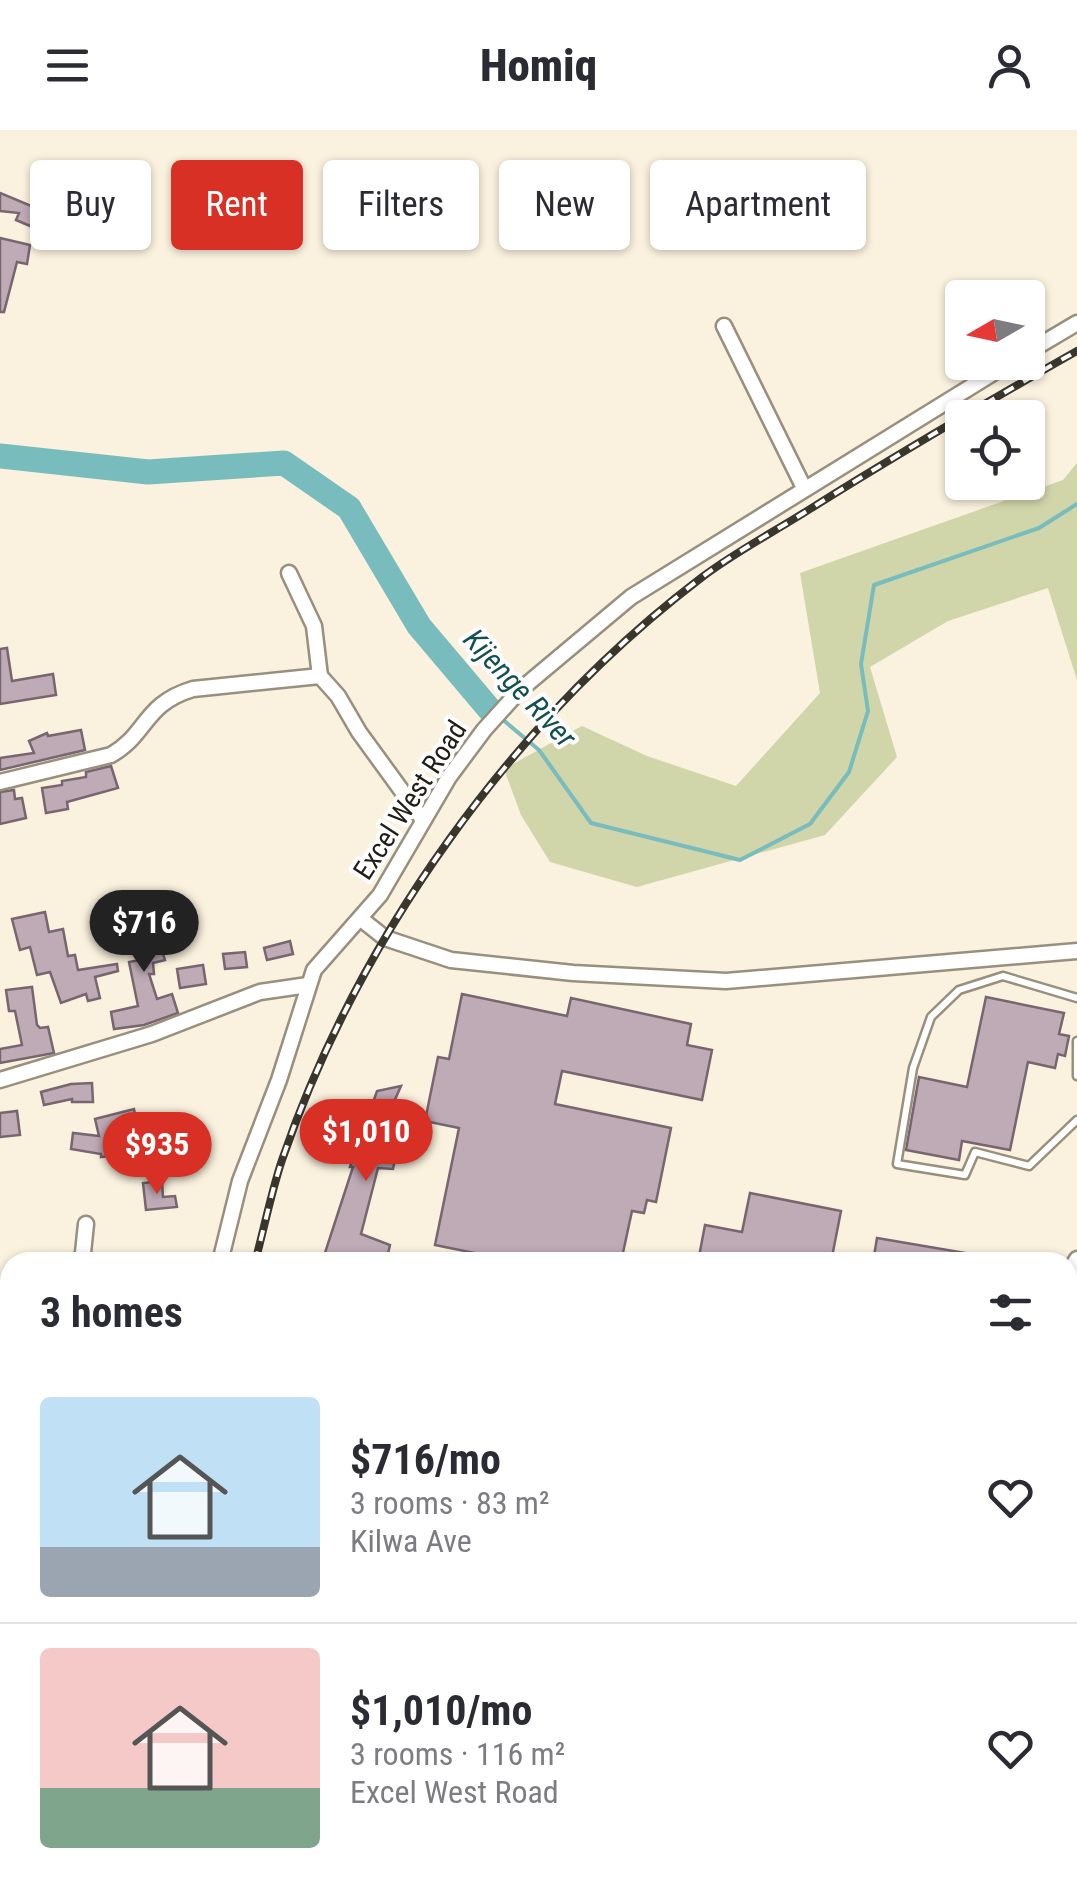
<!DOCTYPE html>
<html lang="en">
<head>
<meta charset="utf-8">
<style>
  body { margin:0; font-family:"Roboto Condensed",sans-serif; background:#f7f7f7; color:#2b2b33; height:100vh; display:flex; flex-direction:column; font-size:38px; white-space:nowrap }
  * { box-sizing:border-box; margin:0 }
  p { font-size:32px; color:#7c7c81 }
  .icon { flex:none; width:55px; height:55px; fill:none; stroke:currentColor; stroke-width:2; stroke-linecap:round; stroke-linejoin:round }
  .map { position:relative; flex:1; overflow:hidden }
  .sheet { position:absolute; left:0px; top:1122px; width:1078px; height:642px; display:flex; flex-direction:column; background:#fff; border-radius:30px 30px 0 0; box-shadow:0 2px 8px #0004 }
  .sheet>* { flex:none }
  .hud { position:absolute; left:30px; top:30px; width:1018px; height:90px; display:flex; gap:20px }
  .needle { width:65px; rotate:261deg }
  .buttons { position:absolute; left:945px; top:150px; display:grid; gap:20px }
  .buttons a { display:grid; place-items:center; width:100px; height:100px; border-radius:10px; background:#fff; box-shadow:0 2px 8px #0004; font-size:50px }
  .price { position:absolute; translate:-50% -85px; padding:0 22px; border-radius:35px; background:#d93025; color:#fff; font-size:32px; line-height:65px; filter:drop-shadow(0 2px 5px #0008) }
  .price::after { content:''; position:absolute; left:50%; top:60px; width:30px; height:22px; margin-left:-15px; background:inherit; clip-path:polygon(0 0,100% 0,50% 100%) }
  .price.selected { background:#222; color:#fff }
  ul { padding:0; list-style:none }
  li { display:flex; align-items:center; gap:30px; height:250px; padding:0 40px }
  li+li { border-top:2px solid #e1e1e2 }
  li span { display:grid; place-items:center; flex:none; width:280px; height:200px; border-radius:10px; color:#555 }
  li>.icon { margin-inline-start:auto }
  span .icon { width:120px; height:120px; fill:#fffc; stroke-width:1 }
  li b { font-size:42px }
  h2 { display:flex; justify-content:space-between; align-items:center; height:120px; padding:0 40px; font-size:42px }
  .chip { padding:0 35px; border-radius:10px; background:#fff; box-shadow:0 2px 8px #0004; font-size:35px; line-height:90px }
  .chip.selected { background:#d93025; color:#fff }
  header { display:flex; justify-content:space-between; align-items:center; height:130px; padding:0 40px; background:#fff; font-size:45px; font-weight:800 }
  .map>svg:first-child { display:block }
  .green { fill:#d0d5aa }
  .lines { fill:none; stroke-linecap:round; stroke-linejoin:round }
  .stream { stroke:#79bcbd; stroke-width:4 }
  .river { stroke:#79bcbd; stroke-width:25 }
  .building { fill:#bfabb5; stroke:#77656f; stroke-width:2.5 }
  .service-casing { stroke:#98907e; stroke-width:11 }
  .minor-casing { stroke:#98907e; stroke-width:19 }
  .service { stroke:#fff; stroke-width:6 }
  .minor { stroke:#fff; stroke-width:14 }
  .rail-casing { stroke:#39362d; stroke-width:8 }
  .rail { stroke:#fff; stroke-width:4; stroke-dasharray:11; stroke-linecap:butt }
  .labels { text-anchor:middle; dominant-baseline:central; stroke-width:8; stroke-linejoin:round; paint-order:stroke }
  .street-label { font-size:28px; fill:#201d16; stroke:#fff }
  .water-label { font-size:30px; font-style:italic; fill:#124f50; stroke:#fff }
</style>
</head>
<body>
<header><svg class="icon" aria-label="menu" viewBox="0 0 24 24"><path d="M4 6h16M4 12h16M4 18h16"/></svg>Homiq<svg class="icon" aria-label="person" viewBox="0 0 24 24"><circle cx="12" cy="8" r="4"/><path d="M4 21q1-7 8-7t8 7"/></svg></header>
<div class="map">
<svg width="1077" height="1764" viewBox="0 0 1077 1764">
  <rect width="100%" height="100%" fill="#faf1de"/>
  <path class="green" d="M1077,333V550L1048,458L948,491L870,537L897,627L825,705L637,757L550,732L521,685L504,639L582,596L647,626L736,656L820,563L800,443L1063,350Z"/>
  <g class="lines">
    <path class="stream" d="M502,589L539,620L591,693L740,730L810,694L849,642L868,581L861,534L874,455L1039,398L1077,374"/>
    <path class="river" d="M0,326L148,342L284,333L349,378L419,496L490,580"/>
  </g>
  <g class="building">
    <path d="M0,63L48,83L47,86L35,85L30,96L16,90L19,83L0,81Z"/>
    <path d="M0,108L30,115L27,134L17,132L4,182H0Z"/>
    <path d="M7,518L12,551L53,544L56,565L0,574V519Z"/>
    <path d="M81,600L85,620L0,640V628L34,623L29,611L47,603L48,606Z"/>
    <path d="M111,636L118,658L67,672L68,679L46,683L42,658L62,655V651L86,647V642Z"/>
    <path d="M14,660L15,669L22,668L26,688L0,694V662Z"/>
    <path d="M149,776L160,795L155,798L165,830L153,833L154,844H149L157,869L172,864L178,883L144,895L114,899L111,882L138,876L129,832L151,828L143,804L129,812L118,792Z"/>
    <path d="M45,782L49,802L63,799L68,826L75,825L78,840L117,834L118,841L95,847L100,868L88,871L86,864L61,873L50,842L37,845L30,817L20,820L12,789Z"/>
    <path d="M290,811L293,824L267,830L264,818Z"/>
    <path d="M245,822L247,837L225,839L223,824Z"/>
    <path d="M203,835L206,854L180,858L177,839Z"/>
    <path d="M32,857L37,895L40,898L48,897L54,923L0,933V919L22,915L15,881H9L6,860Z"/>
    <path d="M462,864L567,886L571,868L691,894L687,915L712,920L702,970L562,941L555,974L671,998L656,1072L647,1070L644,1083L632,1081L621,1132H519L435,1115L459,998L425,991L438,927L449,929Z"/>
    <path d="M986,867L1064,883L1059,904L1069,906L1065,926L1058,924L1055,938L1028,932L1010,1020L962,1011L959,1030L906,1020L919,947L967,957Z"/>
    <path d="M92,953L93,972H72V969L44,975L41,962L71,954Z"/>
    <path d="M401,956L390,981L405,985L393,1039L378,1038L361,1104L390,1115L386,1132H322L353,1037H350L377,961Z"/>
    <path d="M134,979L141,1022L101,1027V1024L71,1019L73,1003L99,1006L95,989Z"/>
    <path d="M17,981L20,1005L0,1007V983Z"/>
    <path d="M162,1051L163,1067L175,1066L177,1077L146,1080L143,1053Z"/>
    <path d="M750,1063L841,1081L831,1132H698L705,1095L742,1102Z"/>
    <path d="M877,1108L983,1126V1132H873Z"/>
  </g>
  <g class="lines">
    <g class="service-casing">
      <g id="service">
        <path d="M1077,868L1003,846L959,860L931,887L913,938L897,1034L965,1045L975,1022L1029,1036L1077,990"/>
        <path d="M1077,911V946"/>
      </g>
    </g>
    <g class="minor-casing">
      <g id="minor">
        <path d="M724,196L804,358"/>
        <path d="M1028,222L1077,193"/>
        <path d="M289,443L314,496L320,546"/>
        <path d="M0,652L111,625C148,604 143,574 193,559L320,546L338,566L359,602L423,690"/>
        <path d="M361,789L385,808L451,830L573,843L726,851L1077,821"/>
        <path d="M0,950L152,904L260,862L308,855"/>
        <path d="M82,1132L86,1094"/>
        <path d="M220,1132L240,1051L279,950L314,840L380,765L449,647L484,600L520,560L631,467L1011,232"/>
        <path d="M1068,1144L1077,1129"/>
        <path d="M0,1364L10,1363"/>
        <path d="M1068,1443L1077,1446"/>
        <path d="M0,1457L10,1456"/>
        <path d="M936,1755V1764"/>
        <path d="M20,1764V1755"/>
        <path d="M109,1764L111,1755"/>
      </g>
    </g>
    <use href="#service" class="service"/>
    <use href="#minor" class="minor"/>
    <g class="rail-casing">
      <g id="rail">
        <path d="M255,1132C264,1099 271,1063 282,1030C359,806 513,591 701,448C735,422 774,402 810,379C898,324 987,272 1077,221"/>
        <path d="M140,1764L141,1755"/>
      </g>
    </g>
    <use href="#rail" class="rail"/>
  </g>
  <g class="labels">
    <g class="street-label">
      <text transform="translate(410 670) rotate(-57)">Excel West Road</text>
    </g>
    <g class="water-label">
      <text transform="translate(520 558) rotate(47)">Kijenge River</text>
    </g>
  </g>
</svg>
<div class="buttons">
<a><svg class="needle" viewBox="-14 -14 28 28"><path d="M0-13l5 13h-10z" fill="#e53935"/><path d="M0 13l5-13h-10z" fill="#7c7c81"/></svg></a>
<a><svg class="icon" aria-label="locate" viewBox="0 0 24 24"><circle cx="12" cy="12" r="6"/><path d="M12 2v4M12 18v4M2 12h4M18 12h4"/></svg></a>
</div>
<b class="price selected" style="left:144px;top:845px">$716</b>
<b class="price" style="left:366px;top:1054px">$1,010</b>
<b class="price" style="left:157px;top:1067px">$935</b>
<div class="hud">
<a class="chip">Buy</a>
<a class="chip selected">Rent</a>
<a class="chip">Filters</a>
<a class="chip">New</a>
<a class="chip">Apartment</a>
</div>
<section class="sheet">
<h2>3 homes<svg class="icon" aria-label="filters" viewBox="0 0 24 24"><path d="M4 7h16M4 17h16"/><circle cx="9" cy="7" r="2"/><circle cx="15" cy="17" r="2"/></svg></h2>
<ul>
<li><span style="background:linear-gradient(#bfe0f5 75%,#9aa5b1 0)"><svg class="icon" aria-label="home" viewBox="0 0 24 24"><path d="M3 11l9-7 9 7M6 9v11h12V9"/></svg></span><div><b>$716/mo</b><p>3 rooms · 83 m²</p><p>Kilwa Ave</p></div><svg class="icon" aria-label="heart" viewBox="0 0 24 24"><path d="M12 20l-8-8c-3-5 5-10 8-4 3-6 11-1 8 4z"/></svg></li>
<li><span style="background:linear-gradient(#f6c9c9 70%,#7fa58c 0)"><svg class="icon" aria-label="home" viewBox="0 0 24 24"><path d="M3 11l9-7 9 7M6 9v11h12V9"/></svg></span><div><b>$1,010/mo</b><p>3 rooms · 116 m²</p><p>Excel West Road</p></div><svg class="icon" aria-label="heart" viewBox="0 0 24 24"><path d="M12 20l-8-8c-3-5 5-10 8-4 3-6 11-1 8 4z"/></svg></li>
</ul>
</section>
</div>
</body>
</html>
